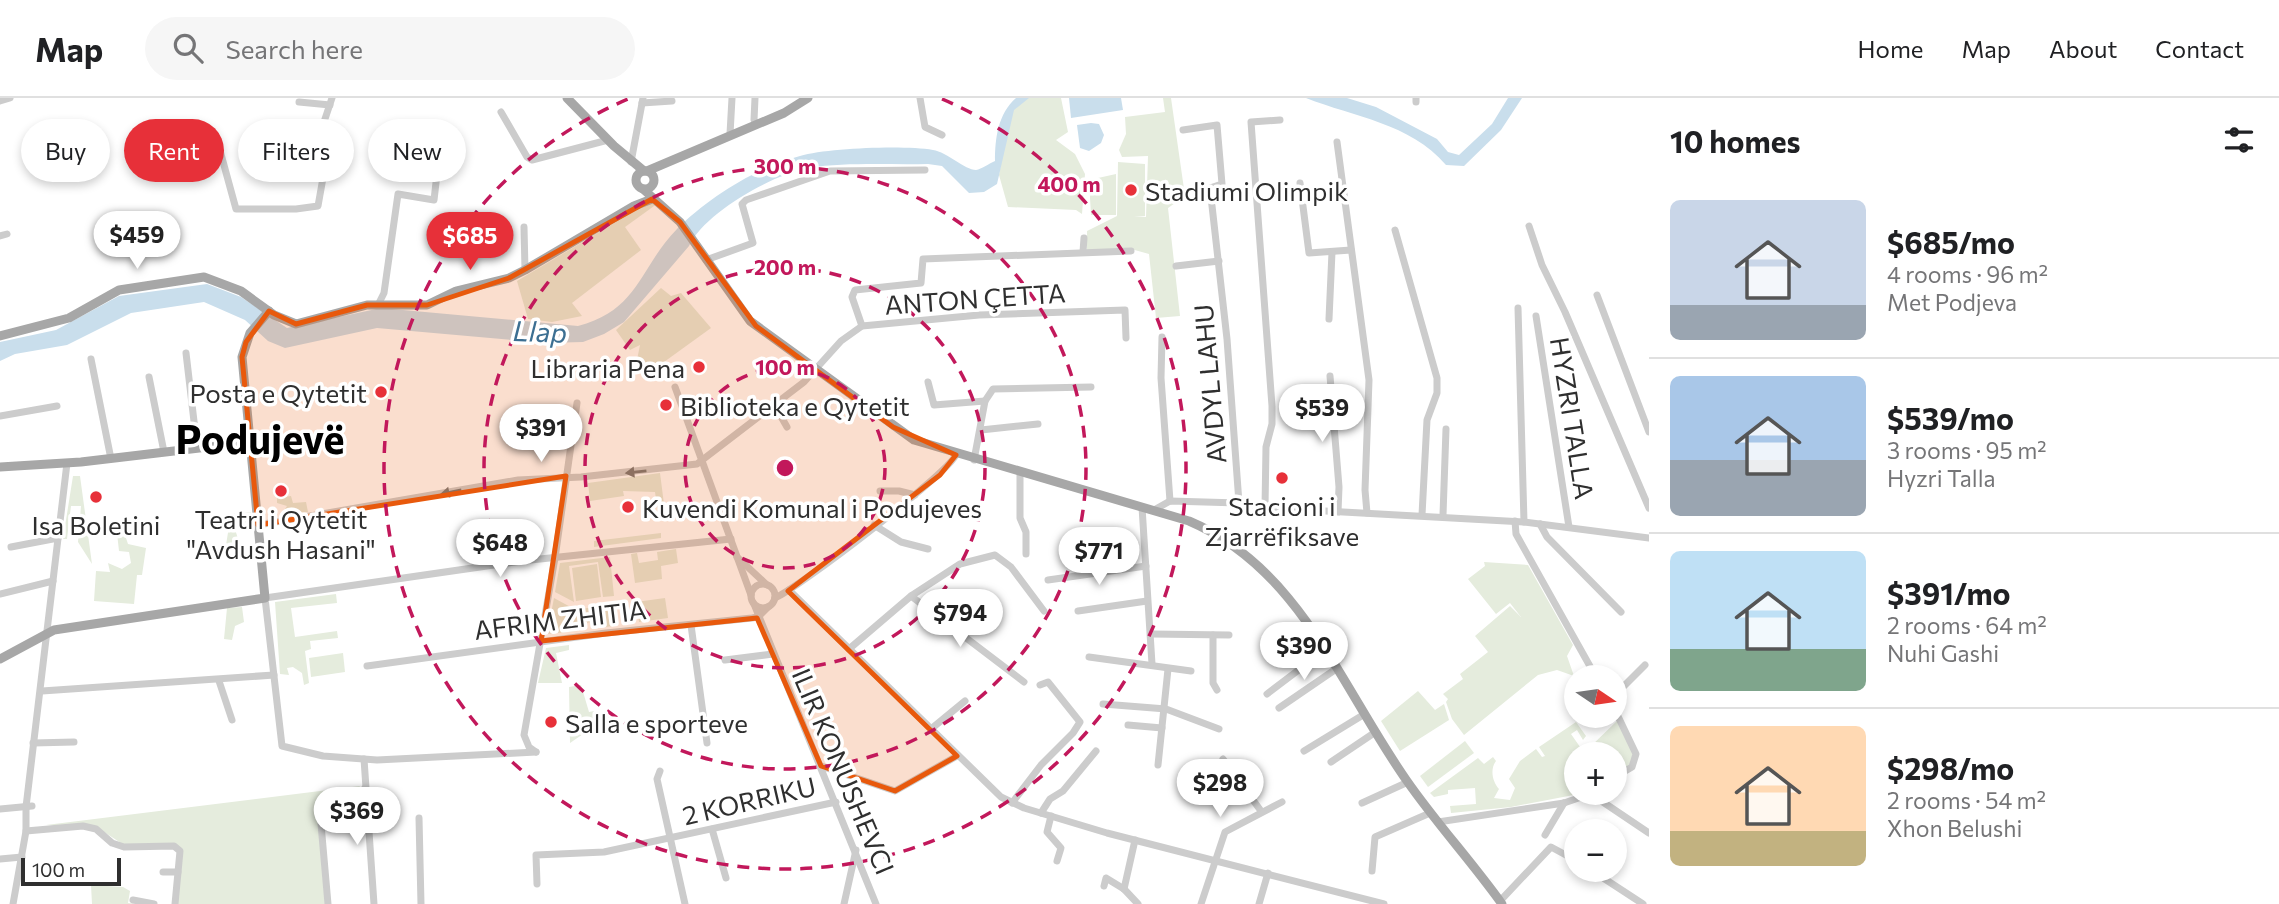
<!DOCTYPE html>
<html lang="en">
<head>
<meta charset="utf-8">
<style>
  body { margin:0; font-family:Commissioner,sans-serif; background:#f6f6f6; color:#202124; height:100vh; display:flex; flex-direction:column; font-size:26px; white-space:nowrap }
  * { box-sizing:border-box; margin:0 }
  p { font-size:23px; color:#757577 }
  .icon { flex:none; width:38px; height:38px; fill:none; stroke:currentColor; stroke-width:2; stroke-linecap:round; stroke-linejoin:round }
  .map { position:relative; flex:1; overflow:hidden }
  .panel { display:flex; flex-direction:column; background:#fff; width:630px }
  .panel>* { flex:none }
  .banner { position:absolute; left:21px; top:21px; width:665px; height:63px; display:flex; gap:14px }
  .needle { width:46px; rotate:103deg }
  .tools { position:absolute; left:1564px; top:567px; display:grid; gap:14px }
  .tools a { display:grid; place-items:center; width:63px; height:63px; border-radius:50%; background:#fff; box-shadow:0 4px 10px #0003; font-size:35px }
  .scale { position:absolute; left:21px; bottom:18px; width:100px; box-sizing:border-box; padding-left:7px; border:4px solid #2f2f2f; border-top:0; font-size:19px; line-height:24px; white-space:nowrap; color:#2f2f2f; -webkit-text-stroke:5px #fff; paint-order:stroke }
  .price { position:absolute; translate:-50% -60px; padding:0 16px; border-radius:24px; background:#fff; color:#222; font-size:23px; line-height:46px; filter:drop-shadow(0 2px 4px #0008) }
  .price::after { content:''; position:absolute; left:50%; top:42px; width:21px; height:16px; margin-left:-10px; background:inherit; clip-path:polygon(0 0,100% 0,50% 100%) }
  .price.selected { background:#e73039; color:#fff }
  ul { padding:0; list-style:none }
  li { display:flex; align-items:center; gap:21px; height:175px; padding:0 21px }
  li+li { border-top:2px solid #e0e0e0 }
  li span { display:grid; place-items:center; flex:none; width:196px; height:140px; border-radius:10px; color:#555 }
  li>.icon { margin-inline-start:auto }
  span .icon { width:84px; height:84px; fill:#fffc; stroke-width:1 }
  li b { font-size:30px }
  h2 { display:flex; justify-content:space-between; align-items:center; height:84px; padding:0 21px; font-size:30px }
  .pill { padding:0 24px; border-radius:32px; background:#fff; box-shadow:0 4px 10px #0003; font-size:24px; line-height:63px }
  .pill.selected { background:#e73039; color:#fff }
  header { display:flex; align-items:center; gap:42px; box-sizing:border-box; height:98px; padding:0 35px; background:#fff; border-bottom:2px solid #e0e0e0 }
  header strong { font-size:33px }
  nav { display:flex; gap:38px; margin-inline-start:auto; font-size:24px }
  .search { width:490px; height:63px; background:#f6f6f6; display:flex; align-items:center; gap:18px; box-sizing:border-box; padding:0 24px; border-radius:38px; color:#757577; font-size:26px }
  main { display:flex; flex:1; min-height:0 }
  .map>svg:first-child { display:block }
  .green { fill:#e5ecdd }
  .water { fill:#c9deec }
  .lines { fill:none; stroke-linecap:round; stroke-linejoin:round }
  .minor { stroke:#ccc; stroke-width:7 }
  .major { stroke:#a7a7a7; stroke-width:9 }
  .oneway { fill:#767676 }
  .marked { fill:#e8590c; fill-opacity:0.2; stroke:#e8590c; stroke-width:5; stroke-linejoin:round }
  .ring { fill:none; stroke:#c2185b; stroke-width:3.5; stroke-dasharray:12 9 }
  .poi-dot { fill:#e73039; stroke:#fff; stroke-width:2.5 }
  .labels { text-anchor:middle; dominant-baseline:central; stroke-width:7; stroke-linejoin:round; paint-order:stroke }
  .poi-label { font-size:26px; fill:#2f2f2f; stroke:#fff; text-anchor:start }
  .street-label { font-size:26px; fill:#2f2f2f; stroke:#fff }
  .water-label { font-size:28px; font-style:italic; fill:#3c6f92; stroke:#fff }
  .town-label { font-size:40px; font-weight:bold; fill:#000; stroke:#fff }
  .centre { fill:#c2185b; stroke:#fff; stroke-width:3.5 }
  .ring-label { font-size:21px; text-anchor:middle; font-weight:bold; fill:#c2185b; stroke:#fff; stroke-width:7; stroke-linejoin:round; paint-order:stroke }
</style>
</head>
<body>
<header>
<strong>Map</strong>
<div class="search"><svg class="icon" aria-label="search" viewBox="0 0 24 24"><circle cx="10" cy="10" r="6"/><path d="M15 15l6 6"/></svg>Search here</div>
<nav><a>Home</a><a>Map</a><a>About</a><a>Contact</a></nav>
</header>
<main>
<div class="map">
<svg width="1649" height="806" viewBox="0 0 1649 806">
  <rect width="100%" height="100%" fill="#fff"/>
  <g class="green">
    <path d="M1023,0H1061L1068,34L1056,42L1075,56L1085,76L1082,116L1076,112L1008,109L999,77L1010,12Z"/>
    <path d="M1163,0H1171L1185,98L1168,110L1180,218L1156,220L1149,156L1131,151L1087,152V133L1117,118L1118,64L1145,66V118H1134L1146,119L1148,58L1122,59L1119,52L1126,36L1125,19L1165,14Z"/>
    <path d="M1116,76V117H1091L1089,82Z"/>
    <path d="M658,99L661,103L625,129L641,152L572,205L582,218L552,224L528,221L517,183Z"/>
    <path d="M661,190L671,198L681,195L711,230L646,277L637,262L640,247L630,252L616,232Z"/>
    <path d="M660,375L665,414L658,415L655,394L623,393L624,398L590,403L588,385Z"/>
    <path d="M73,378H80L92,466L78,444L81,408H71L67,441H63Z"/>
    <path d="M291,398L293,405L306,404L308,414L281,417L287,408L277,405V400Z"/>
    <path d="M251,414L252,426L239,423L234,428L239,444L226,447L231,416Z"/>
    <path d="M124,434L128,446L146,450L142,477H137L134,506L94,503L96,473L110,474L108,465L122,471L131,465L129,454L119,453L117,435Z"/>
    <path d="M661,435V440L594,449V443Z"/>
    <path d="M676,451L678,465L661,468L662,481L635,485L631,456L637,455L639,465L658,462L657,454Z"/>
    <path d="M610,459L614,498L603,499L598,464L569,468L574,504L555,494L560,465Z"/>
    <path d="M1484,464L1528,467L1573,547L1567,558L1574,578L1557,572L1538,577L1464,637L1452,621L1446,604L1448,601L1443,596L1463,581L1460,576L1488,554L1475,538L1510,508L1521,519L1510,505L1496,516L1468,481L1485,468Z"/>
    <path d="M597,466L601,499L576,503L572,470Z"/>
    <path d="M336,496L337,505L291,510L295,539L337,533L338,540L310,543L311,551L305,553L309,585L304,587L302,575L293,569L287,570L289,577L280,576L275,504Z"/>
    <path d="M554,500L576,512L615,505L618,527L606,529L605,522L578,526V533L547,536Z"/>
    <path d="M665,500L668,520L639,524L636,504Z"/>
    <path d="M242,509L244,524L235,528L232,542L224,541L227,510Z"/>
    <path d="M569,547V552L556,555L562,585H538L546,550Z"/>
    <path d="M343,555L345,574L311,579L309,560Z"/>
    <path d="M581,587L589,614L594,613L597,622L614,618L615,626L586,634L570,645L569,589Z"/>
    <path d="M1418,593L1435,612L1444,606L1449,622L1400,653L1381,623Z"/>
    <path d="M1618,622L1634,656L1629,668L1615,676V656H1593L1589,650Z"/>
    <path d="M1576,624L1586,638L1583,642L1577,632L1571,636L1585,656H1577V695H1584L1511,709L1451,715L1450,708L1476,706L1475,690L1448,692V696L1434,699L1430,695L1478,660L1484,666L1493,659L1496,663C1490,671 1492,683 1499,691L1494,700L1510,702L1515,690L1509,681L1520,663L1536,651L1542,659L1545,658L1539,649Z"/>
    <path d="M1465,643L1474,655L1428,689L1420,678Z"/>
    <path d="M360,688L350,703L318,721L325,806H176L182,752L175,746L124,747L98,730L46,727Z"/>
    <path d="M91,787L123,789L130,793L128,805L137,806H92Z"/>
  </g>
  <g class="water">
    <path d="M1016,0H1029L1014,12L997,86L984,94L969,95L942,68L928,66C889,67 846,64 809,70C773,76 704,115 689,148L624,224L604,236L583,244L546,245L377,230L285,250L268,243L245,222L204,204L131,215L67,247L15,256L0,263V244L56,232L119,198L207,186L241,199L287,230L381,210L578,228C639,212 639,170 677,131C708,100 757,69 800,58C828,50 904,47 933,52C947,54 965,72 976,72C982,71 988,66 995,63C995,40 998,16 1016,0Z"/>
    <path d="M1069,0H1121L1123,12L1071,20Z"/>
    <path d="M1306,0H1347L1376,9L1437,41L1448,54L1459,57L1492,26L1508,0H1522L1501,32L1464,68L1446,67C1410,25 1354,19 1306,0Z"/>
    <path d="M1091,25L1099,26L1104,37L1101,45L1089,53L1080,50L1077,27Z"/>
  </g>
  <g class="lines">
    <g class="minor">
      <path d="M755,0L754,22L757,26"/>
      <path d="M920,0L925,29L942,37"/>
      <path d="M0,3L10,0"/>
      <path d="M299,4L330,7"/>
      <path d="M1416,4V0"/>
      <path d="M642,5L672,3"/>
      <path d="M501,14L527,59L532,62L608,42"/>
      <path d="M1183,32L1217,27L1222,86L1210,90L1227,241L1239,405"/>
      <path d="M730,36L732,0"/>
      <path d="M1337,44L1369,282L1365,392L1367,415"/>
      <path d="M219,49L236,111H296L318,108L326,63L319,39L332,0"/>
      <path d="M631,64L643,0"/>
      <path d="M1300,85L1309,155L1351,152"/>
      <path d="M1529,128L1542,167L1565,214L1649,410"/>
      <path d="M524,129L525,172"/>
      <path d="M1395,132L1437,280V295L1427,322L1422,417"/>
      <path d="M0,138L7,136"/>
      <path d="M1083,154L1084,140"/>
      <path d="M706,162L753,145L742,106L746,102L830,73L925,72"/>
      <path d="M1176,168L1219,163"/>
      <path d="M1597,197L1649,334"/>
      <path d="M379,205L384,195L398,96L434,102L437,76"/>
      <path d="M1518,210L1524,424"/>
      <path d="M1536,218L1569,429"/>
      <path d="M1329,221L1332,154"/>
      <path d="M862,228L852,199L855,192L921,185L923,161L1131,153"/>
      <path d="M1162,239L1161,280L1170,403"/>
      <path d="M186,255L197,349"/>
      <path d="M91,261L111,361"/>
      <path d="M1330,278L1339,389L1338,414"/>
      <path d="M149,279L164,354"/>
      <path d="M928,284L934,307L985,303"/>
      <path d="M675,289L751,497"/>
      <path d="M775,308L787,329"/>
      <path d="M0,318L57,308"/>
      <path d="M981,332L1038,326"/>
      <path d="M974,362L985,303L993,291L1091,289"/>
      <path d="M1020,375V420L1026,434V456"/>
      <path d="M880,393H899L915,397"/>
      <path d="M1142,409L1152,566"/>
      <path d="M1265,409L1266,349L1272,326V308L1251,24L1280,22"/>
      <path d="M1154,412L1170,403L1239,405L1289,411L1524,424L1649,440"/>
      <path d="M1443,417L1446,331"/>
      <path d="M1515,423L1516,436L1596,579"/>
      <path d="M1540,426L1547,439L1621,514"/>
      <path d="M258,427L518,382L581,379L697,366L804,284L841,243L862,228L979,217L1125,212L1126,240"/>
      <path d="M874,427L901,444L928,451"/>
      <path d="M11,449L58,440"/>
      <path d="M737,459L767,487"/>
      <path d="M1048,482L1146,468"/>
      <circle cx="763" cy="498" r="12"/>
      <path d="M789,492L1001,699L1024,710L1107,735L1384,806"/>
      <path d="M0,496L53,483"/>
      <path d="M911,498L1024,584"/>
      <path d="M775,500C800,489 945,378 956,357"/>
      <path d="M754,506L876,806"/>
      <path d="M1078,513L1147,503"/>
      <path d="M691,527L707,645"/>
      <path d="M1151,536L1229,537"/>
      <path d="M1213,537V585L1217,592"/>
      <path d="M849,551L911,498L960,466L995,457L1011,469L1044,513"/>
      <path d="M1089,559L1191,573"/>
      <path d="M725,562L773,556"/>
      <path d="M367,568L606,535L752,520L758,519L768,509"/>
      <path d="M219,583L232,622"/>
      <path d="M42,593L274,577"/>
      <path d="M1267,596L1325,552"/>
      <path d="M1615,597L1645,567"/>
      <path d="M1103,606L1166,611L1219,631"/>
      <path d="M1279,610L1336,571"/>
      <path d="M1615,612L1636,656L1632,669L1615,679"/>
      <path d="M1128,627L1162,630"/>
      <path d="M931,631L965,603"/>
      <path d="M33,645L74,644"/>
      <path d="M1304,653L1363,617"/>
      <path d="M536,654L377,662L323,658L282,648L265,500L521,463L731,441"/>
      <path d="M536,654L529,649L524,637L555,460L577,305"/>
      <path d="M364,661L374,806"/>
      <path d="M1223,661L1261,713"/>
      <path d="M1331,664L1374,635"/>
      <path d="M1158,667L1168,571"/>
      <path d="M821,668L895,693L957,658"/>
      <path d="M660,673L657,681L685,806"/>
      <path d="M1201,693L1230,669"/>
      <path d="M1591,696L1649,735"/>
      <path d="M1012,705L1041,667L1073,635L1080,624L1048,584L1040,587"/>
      <path d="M1362,705L1408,684"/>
      <path d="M0,711L32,708"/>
      <path d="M1041,715L1050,701L1063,693L1096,653"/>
      <path d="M1051,718L1047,734L1061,750L1057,763"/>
      <path d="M419,720L421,806"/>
      <path d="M1438,724L1564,705L1593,695"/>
      <path d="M712,731L726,780"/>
      <path d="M26,733L83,728L96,731L112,745L124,749L174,748L180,753L175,806"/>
      <path d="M1545,737L1564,705"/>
      <path d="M0,761L22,759"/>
      <path d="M1591,772L1643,806"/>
      <path d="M1372,773L1375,739L1430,715"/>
      <path d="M163,774H178"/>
      <path d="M537,786L536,757L604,754L836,704"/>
      <path d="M1104,788L1106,780L1124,791L1138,806"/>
      <path d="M1124,791L1135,742"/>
      <path d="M133,802L154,806"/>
      <path d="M1500,803L1551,749L1577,763"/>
      <path d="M13,806L26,733V709L67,365"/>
      <path d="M328,806L321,726L355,702L365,690"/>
      <path d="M844,806L856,752"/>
      <path d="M1201,806L1225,734L1282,704"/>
      <path d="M1259,806L1268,775"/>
    </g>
    <g class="major">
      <path d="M567,0L614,48L644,73"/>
      <circle cx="645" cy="82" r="9"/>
      <path d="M647,73L784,15L808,0"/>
      <path d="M643,91L680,124L750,223L914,342L1189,423C1300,470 1342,591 1407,683C1437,726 1472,764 1502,806"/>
      <path d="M0,238L69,220L119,192L204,179L241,193L274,217L296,226L367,207H427L456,193L509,180L525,172L634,108L652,101"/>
      <path d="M0,369L81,364L250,344"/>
      <path d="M0,561L54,532L265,500L242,259L250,235L269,213"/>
    </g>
  </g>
  <defs><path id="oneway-solid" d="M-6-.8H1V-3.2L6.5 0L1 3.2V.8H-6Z" transform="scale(1.75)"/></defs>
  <g class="oneway">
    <use href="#oneway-solid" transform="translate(636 374) rotate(174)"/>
    <use href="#oneway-solid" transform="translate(451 394) rotate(169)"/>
  </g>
  <path class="marked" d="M652,101L680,124L756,228L893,329L956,357L940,377L788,493L957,658L895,693L821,668L757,520L541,543L566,378L258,427L242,259L246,244L269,213L296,226L367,207H427L509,180Z"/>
  <g class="ring">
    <circle cx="785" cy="370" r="100"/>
    <circle cx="785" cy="370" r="200"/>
    <circle cx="785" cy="370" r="301"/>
    <path d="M942 1A401 401 0 1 1 628 1"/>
  </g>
  <g class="poi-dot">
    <circle cx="1131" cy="92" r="7"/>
    <circle cx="699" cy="269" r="7"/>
    <circle cx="381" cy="294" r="7"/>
    <circle cx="666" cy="307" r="7"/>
    <circle cx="1282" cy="380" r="7"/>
    <circle cx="281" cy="393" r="7"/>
    <circle cx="96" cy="399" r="7"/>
    <circle cx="628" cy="409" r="7"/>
    <circle cx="551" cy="624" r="7"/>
  </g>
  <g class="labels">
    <g class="poi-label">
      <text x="1145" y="92">Stadiumi Olimpik</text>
      <text x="685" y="269" text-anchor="end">Libraria Pena</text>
      <text x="367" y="294" text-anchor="end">Posta e Qytetit</text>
      <text x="680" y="307">Biblioteka e Qytetit</text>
      <text x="1282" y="407" text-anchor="middle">Stacioni i<tspan x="1282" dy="30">Zjarrëfiksave</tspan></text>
      <text x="642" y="409">Kuvendi Komunal i Podujeves</text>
      <text x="281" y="420" text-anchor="middle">Teatri i Qytetit<tspan x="281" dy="30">"Avdush Hasani"</tspan></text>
      <text x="96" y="426" text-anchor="middle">Isa Boletini</text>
      <text x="565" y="624">Salla e sporteve</text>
    </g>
    <g class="street-label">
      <text transform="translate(975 200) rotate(-4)">ANTON ÇETTA</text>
      <text transform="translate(1209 286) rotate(-95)">AVDYL LAHU</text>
      <text transform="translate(1573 320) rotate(81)">HYZRI TALLA</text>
      <text transform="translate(560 521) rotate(-7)">AFRIM ZHITIA</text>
      <text transform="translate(844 673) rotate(67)">ILIR KONUSHEVCI</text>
      <text transform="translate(749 702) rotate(-13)">2 KORRIKU</text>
    </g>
    <g class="water-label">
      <text transform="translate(540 233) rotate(2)">Llap</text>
    </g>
    <g class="town-label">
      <text x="260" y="339">Podujevë</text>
    </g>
  </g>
  <circle cx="785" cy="370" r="10" class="centre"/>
  <g class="ring-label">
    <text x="785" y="76">300 m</text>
    <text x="1069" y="94">400 m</text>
    <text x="785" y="177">200 m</text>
    <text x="785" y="277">100 m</text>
  </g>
</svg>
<div class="tools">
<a><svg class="needle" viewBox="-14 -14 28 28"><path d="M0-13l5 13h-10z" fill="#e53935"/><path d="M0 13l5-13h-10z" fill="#757577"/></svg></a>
<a>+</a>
<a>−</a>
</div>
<div class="scale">100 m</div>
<b class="price" style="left:137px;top:173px">$459</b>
<b class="price selected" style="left:470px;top:174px">$685</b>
<b class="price" style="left:1322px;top:346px">$539</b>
<b class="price" style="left:541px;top:366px">$391</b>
<b class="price" style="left:500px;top:481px">$648</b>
<b class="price" style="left:1099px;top:489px">$771</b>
<b class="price" style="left:960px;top:551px">$794</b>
<b class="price" style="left:1304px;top:584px">$390</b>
<b class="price" style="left:1220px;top:721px">$298</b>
<b class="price" style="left:357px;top:749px">$369</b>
<div class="banner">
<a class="pill">Buy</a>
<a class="pill selected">Rent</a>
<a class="pill">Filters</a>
<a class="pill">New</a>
</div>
</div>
<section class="panel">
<h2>10 homes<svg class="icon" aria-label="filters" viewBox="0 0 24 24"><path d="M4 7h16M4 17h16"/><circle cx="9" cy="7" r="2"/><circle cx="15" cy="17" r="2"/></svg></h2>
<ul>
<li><span style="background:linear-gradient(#c9d6e8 75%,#9aa5b1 0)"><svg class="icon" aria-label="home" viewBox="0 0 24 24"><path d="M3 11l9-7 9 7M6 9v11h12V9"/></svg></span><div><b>$685/mo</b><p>4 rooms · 96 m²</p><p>Met Podjeva</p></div></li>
<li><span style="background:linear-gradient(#a9c7e8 60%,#9aa5b1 0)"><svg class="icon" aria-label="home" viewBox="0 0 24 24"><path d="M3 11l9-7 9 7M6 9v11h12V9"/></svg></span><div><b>$539/mo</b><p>3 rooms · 95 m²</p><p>Hyzri Talla</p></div></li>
<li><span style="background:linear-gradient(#bfe0f5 70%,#7fa58c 0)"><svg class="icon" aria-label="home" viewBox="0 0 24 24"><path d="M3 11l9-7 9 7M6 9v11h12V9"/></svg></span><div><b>$391/mo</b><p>2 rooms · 64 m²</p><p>Nuhi Gashi</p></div></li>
<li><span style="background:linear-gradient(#ffd9b3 75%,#c2b280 0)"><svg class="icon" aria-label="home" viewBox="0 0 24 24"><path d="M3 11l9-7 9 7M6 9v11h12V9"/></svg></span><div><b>$298/mo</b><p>2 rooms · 54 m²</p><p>Xhon Belushi</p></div></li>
</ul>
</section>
</main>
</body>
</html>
